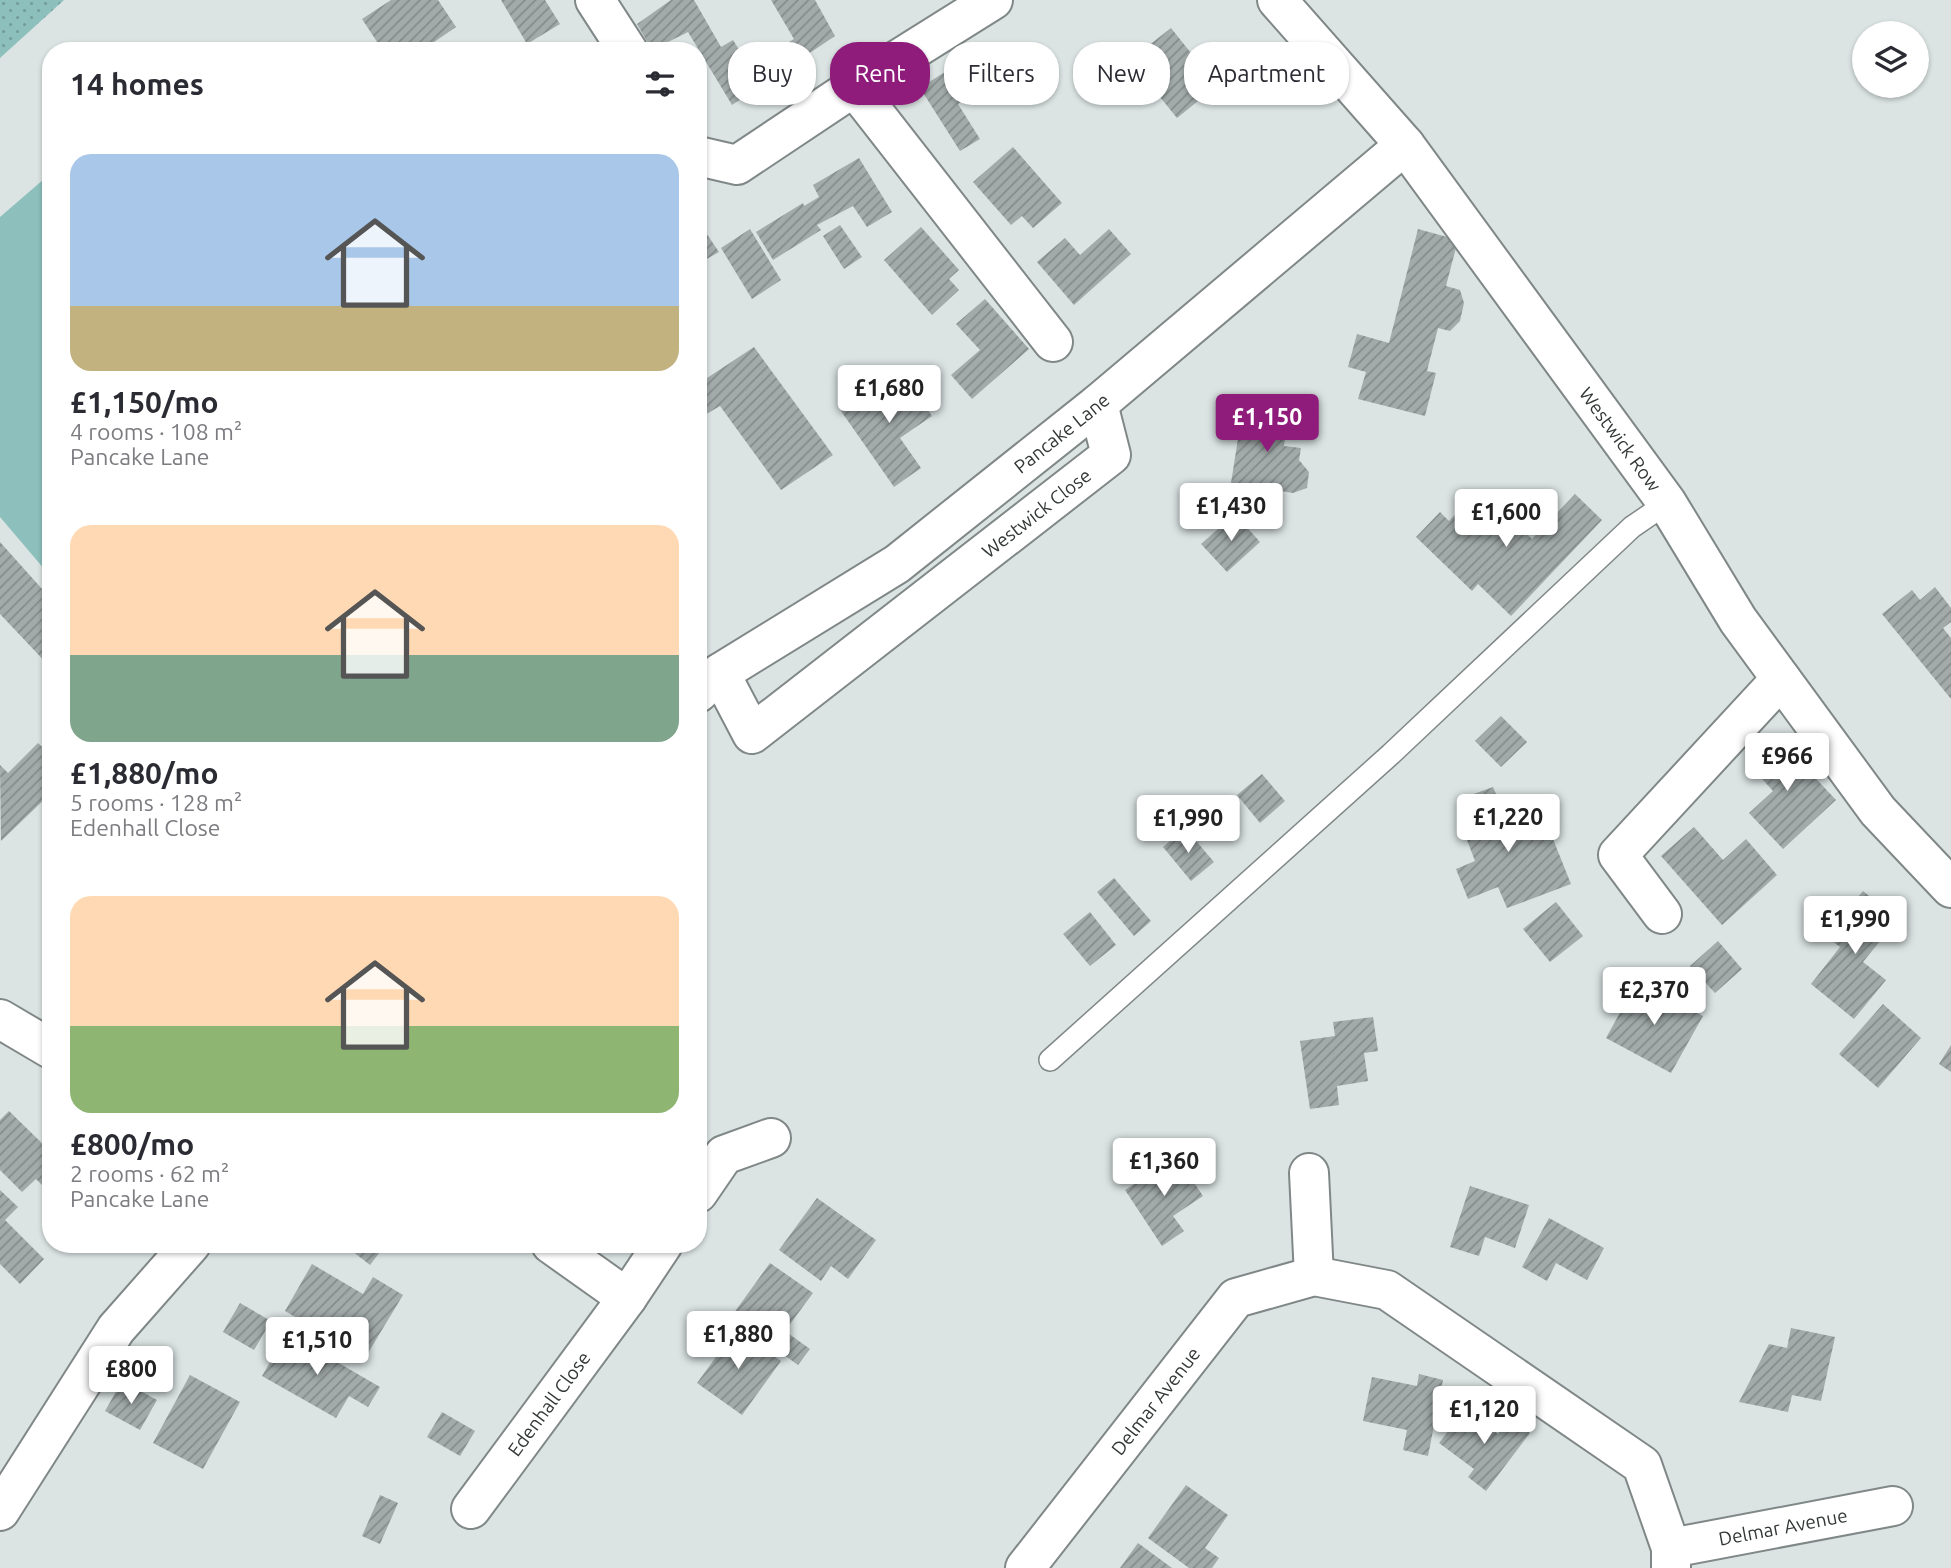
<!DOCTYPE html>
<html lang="en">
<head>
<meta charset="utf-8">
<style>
  body { margin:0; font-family:Ubuntu,sans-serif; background:#f7f7f7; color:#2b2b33; height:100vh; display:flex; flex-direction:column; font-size:26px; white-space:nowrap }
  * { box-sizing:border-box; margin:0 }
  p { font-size:23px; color:#7c7c81 }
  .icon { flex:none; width:38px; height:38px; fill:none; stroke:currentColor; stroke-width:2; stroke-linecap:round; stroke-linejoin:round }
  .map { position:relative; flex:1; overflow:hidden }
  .drawer { position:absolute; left:42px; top:42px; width:665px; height:1211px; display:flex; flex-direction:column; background:#fff; border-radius:28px; box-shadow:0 2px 5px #0004 }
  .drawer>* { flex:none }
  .guide { position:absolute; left:728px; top:42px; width:665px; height:63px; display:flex; gap:14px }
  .buttons { position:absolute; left:1852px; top:21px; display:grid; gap:14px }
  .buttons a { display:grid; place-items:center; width:77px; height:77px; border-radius:50%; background:#fff; box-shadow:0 2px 5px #0004; font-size:35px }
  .price { position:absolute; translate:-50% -60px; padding:0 16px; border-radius:7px; background:#fff; color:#222; font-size:23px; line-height:46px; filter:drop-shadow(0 2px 4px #0008) }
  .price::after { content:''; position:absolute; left:50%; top:42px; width:21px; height:16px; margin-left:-10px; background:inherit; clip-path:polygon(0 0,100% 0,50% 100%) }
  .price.current { background:#8f1b7b; color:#fff }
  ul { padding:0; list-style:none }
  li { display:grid; align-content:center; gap:14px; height:371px; padding:0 28px }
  li span { display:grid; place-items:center; height:217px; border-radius:21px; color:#555 }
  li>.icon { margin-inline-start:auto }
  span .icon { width:126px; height:126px; fill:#fffc; stroke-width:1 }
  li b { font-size:30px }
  h2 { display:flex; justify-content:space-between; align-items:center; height:84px; padding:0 28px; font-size:30px }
  .tag { padding:0 24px; border-radius:28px; background:#fff; box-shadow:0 2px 5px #0004; font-size:24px; line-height:63px }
  .tag.current { background:#8f1b7b; color:#fff }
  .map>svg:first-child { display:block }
  .grass { fill:url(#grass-dots) }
  .garden { fill:#8dc0bc }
  .building { fill:url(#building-hatch) }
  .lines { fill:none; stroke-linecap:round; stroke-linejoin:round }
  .service-casing { stroke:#808887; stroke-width:24 }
  .minor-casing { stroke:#808887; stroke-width:42 }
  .tertiary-casing { stroke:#808887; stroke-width:42 }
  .service { stroke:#fff; stroke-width:21 }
  .minor { stroke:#fff; stroke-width:38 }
  .tertiary { stroke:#fff; stroke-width:38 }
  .labels { text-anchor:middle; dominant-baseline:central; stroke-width:6; stroke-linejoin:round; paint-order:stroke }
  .street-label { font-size:19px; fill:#333737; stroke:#e8f1f1 }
</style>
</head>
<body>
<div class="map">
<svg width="1951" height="1568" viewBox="0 0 1951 1568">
  <defs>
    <pattern id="grass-dots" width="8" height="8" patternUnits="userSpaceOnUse" patternTransform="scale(1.75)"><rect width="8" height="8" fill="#8dc0bc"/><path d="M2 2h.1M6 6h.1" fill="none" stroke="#749d9a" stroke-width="1.8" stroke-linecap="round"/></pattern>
    <pattern id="building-hatch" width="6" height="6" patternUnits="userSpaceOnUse" patternTransform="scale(1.75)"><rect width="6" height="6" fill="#a2abaa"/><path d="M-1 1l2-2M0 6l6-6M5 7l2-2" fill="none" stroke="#858c8b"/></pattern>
  </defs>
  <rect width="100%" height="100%" fill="#dbe4e3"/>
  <path class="grass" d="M0,0H64L0,58Z"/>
  <path class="garden" d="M51,173V577L0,517V217Z"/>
  <g class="building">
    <path d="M391,0H438L456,27L421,51H383L362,19Z"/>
    <path d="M501,0H545L560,24L527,44Z"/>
    <path d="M671,0H694L721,47L733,40L748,64L772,47L774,51L794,39L771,0H815L835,36L732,105L688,32L652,50L637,24Z"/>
    <path d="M1171,28L1207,73L1197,80L1208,93L1177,118L1130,60Z"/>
    <path d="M965,59L971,67L980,62L993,82L958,104L980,139L960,151L920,88Z"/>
    <path d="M1013,147L1062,203L1033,228L1022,216L1011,225L973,182Z"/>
    <path d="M859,158L892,212L867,227L853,206L817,225L821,230L773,260L756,232L803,203L804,206L819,197L813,185Z"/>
    <path d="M698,221L719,252L698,264Z"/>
    <path d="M840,225L862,257L844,269L823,236Z"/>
    <path d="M921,227L959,270L949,279L959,290L932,315L884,260Z"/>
    <path d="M750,229L781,280L752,299L721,248Z"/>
    <path d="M1109,229L1131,254L1074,305L1037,262L1065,238L1080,255Z"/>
    <path d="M1418,229L1458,240L1446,286L1460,290L1464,303L1460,321L1450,331L1438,328L1427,371L1436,373L1425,416L1358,399L1366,372L1348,367L1357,334L1389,343Z"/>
    <path d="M985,299L1029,349L972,399L951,375L980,350L956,324Z"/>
    <path d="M754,347L833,455L781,490L720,406L698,419V384Z"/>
    <path d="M900,370L932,416L900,438L921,468L894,487L841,411Z"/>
    <path d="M1243,407L1289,414L1284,446L1301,448L1299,460L1309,472L1307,488L1293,493L1231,483Z"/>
    <path d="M1575,494L1602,520L1511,616L1478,584L1472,591L1416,537L1440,512L1449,521L1472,497L1502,526L1509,517L1532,539Z"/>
    <path d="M1235,514L1260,542L1227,572L1201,544Z"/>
    <path d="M0,542L51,599V668L0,614Z"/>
    <path d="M1935,587L1951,608V622L1943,628L1951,638V699L1882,614L1912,590L1920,600Z"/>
    <path d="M1501,716L1527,742L1501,767L1475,741Z"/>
    <path d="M1775,735L1836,800L1783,849L1749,813L1773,791L1746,761Z"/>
    <path d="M38,743L51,755V793L1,841L0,765L8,773Z"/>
    <path d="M1262,774L1285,801L1260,823L1237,795Z"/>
    <path d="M1493,787L1512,832L1545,819L1571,884L1507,908L1498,887L1468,899L1456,869L1475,861L1457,814L1468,810L1463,798Z"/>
    <path d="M1694,827L1723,860L1746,839L1777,875L1722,925L1661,856Z"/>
    <path d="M1185,828L1214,862L1191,881L1163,847Z"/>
    <path d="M1114,878L1151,921L1134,936L1097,892Z"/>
    <path d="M1863,891L1898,919L1863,962L1886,980L1854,1019L1811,984L1840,947L1826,936Z"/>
    <path d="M1556,902L1583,936L1550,962L1523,929Z"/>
    <path d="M1090,912L1116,945L1090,966L1063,934Z"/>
    <path d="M1718,941L1742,969L1715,993L1690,966Z"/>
    <path d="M1638,980L1703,1016L1671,1073L1606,1038Z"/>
    <path d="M1883,1004L1921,1038L1878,1088L1839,1054Z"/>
    <path d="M1373,1017L1378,1051L1364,1053L1368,1081L1337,1086L1339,1105L1310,1109L1300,1041L1335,1036L1333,1022Z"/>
    <path d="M1951,1045V1072L1939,1064Z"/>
    <path d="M9,1111L51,1152V1194L36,1179L22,1192L0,1170V1120Z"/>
    <path d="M1176,1156L1203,1196L1173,1216L1184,1231L1162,1246L1125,1190Z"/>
    <path d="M1470,1186L1529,1205L1515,1248L1485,1237L1479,1256L1450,1247Z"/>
    <path d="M0,1190L18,1207L5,1220L44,1259L20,1284L0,1264Z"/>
    <path d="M817,1198L876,1240L848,1279L831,1266L821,1281L779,1250Z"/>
    <path d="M1549,1218L1604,1248L1587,1280L1556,1263L1547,1281L1522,1267Z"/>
    <path d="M343,1244H386L370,1265Z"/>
    <path d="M770,1263L813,1293L785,1331L810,1349L798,1365L731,1317Z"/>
    <path d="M312,1264L363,1294L373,1277L403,1295L365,1358L285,1311Z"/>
    <path d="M240,1303L271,1321L254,1350L223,1332Z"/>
    <path d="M729,1325L781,1361L742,1415L697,1383L724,1346L717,1341Z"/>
    <path d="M1791,1328L1835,1337L1821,1401L1792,1395L1788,1412L1739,1402L1769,1344L1787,1348Z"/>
    <path d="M287,1333L380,1387L368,1407L349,1396L336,1418L262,1376Z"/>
    <path d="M1419,1374L1443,1380L1428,1456L1403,1450L1407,1430L1363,1421L1372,1377L1417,1386Z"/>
    <path d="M190,1375L240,1402L203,1469L153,1443Z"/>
    <path d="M122,1381L157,1400L140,1430L105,1411Z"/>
    <path d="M1465,1409L1498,1434L1510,1418L1530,1433L1486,1491L1468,1477L1474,1469L1439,1443Z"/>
    <path d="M442,1412L475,1431L460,1456L427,1437Z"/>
    <path d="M1186,1485L1228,1515L1205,1548L1219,1558L1212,1568H1189L1148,1538Z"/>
    <path d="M380,1495L398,1503L380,1544L362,1536Z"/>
    <path d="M1138,1543L1172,1568H1120Z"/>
  </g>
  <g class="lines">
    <g class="service-casing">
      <path id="service" d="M1050,1060L1391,754L1632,527L1667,503"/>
    </g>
    <g class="minor-casing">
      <g id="minor">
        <path d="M595,0L628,51"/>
        <path d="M854,87L1053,342"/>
        <path d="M698,156L737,165L854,87L993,0"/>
        <path id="s1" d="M720,673L752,734L1111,455L1098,404"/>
        <path id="s2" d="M698,693L720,673L897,564L1098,404L1405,145"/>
        <path d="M1662,914L1618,855L1781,679"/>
        <path d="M0,1019L51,1049"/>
        <path d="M1309,1173L1314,1276"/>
        <path d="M698,1193L724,1155L771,1138"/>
        <path d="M551,1244L627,1298"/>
        <path id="s3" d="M471,1509L627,1298L663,1244"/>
        <path d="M0,1511L116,1329L191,1244"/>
        <path id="s4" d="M1671,1548L1893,1506"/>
        <path id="s5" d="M1025,1568L1236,1298L1314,1276L1387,1290L1642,1465L1671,1548V1568"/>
      </g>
    </g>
    <g class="tertiary-casing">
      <g id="tertiary">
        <path id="s6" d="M1277,0L1405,145L1667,503L1738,620L1878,811L1951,888"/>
      </g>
    </g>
    <use href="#service" class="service"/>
    <use href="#minor" class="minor"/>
    <use href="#tertiary" class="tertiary"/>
  </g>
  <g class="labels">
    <g class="street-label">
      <text stroke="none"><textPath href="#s2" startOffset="448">Pancake Lane</textPath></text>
      <text stroke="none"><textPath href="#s6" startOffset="558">Westwick Row</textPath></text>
      <text stroke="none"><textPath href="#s1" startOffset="429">Westwick Close</textPath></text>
      <text stroke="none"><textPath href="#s5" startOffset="212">Delmar Avenue</textPath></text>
      <text stroke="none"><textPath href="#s3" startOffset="131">Edenhall Close</textPath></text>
      <text stroke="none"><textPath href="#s4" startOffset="114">Delmar Avenue</textPath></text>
    </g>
  </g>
</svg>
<div class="buttons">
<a><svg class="icon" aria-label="layers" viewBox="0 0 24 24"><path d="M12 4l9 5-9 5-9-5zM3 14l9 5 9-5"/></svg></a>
</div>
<b class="price" style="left:889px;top:425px">£1,680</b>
<b class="price current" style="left:1267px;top:454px">£1,150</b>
<b class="price" style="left:1231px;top:543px">£1,430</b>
<b class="price" style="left:1506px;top:549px">£1,600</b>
<b class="price" style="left:1787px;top:793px">£966</b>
<b class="price" style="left:1508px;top:854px">£1,220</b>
<b class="price" style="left:1188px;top:855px">£1,990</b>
<b class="price" style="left:1855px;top:956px">£1,990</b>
<b class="price" style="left:1654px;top:1027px">£2,370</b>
<b class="price" style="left:1164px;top:1198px">£1,360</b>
<b class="price" style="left:738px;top:1371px">£1,880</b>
<b class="price" style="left:317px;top:1377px">£1,510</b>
<b class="price" style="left:131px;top:1406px">£800</b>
<b class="price" style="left:1484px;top:1446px">£1,120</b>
<div class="guide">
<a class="tag">Buy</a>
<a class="tag current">Rent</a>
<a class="tag">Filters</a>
<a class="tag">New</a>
<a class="tag">Apartment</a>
</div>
<section class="drawer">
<h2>14 homes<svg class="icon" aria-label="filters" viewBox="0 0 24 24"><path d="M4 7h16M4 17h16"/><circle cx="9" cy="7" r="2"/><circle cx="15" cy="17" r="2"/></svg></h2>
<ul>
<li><span style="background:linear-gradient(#a9c7e8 70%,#c2b280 0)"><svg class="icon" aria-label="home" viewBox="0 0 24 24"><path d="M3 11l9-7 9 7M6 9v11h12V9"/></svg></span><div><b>£1,150/mo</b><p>4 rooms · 108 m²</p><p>Pancake Lane</p></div></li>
<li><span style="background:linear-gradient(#ffd9b3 60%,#7fa58c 0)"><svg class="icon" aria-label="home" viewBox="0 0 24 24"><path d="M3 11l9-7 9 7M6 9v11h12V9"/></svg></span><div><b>£1,880/mo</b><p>5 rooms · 128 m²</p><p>Edenhall Close</p></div></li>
<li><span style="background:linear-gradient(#ffd9b3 60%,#8fb573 0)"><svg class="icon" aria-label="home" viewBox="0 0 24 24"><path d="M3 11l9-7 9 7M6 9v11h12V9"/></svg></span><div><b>£800/mo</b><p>2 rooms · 62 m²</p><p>Pancake Lane</p></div></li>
</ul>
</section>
</div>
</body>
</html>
